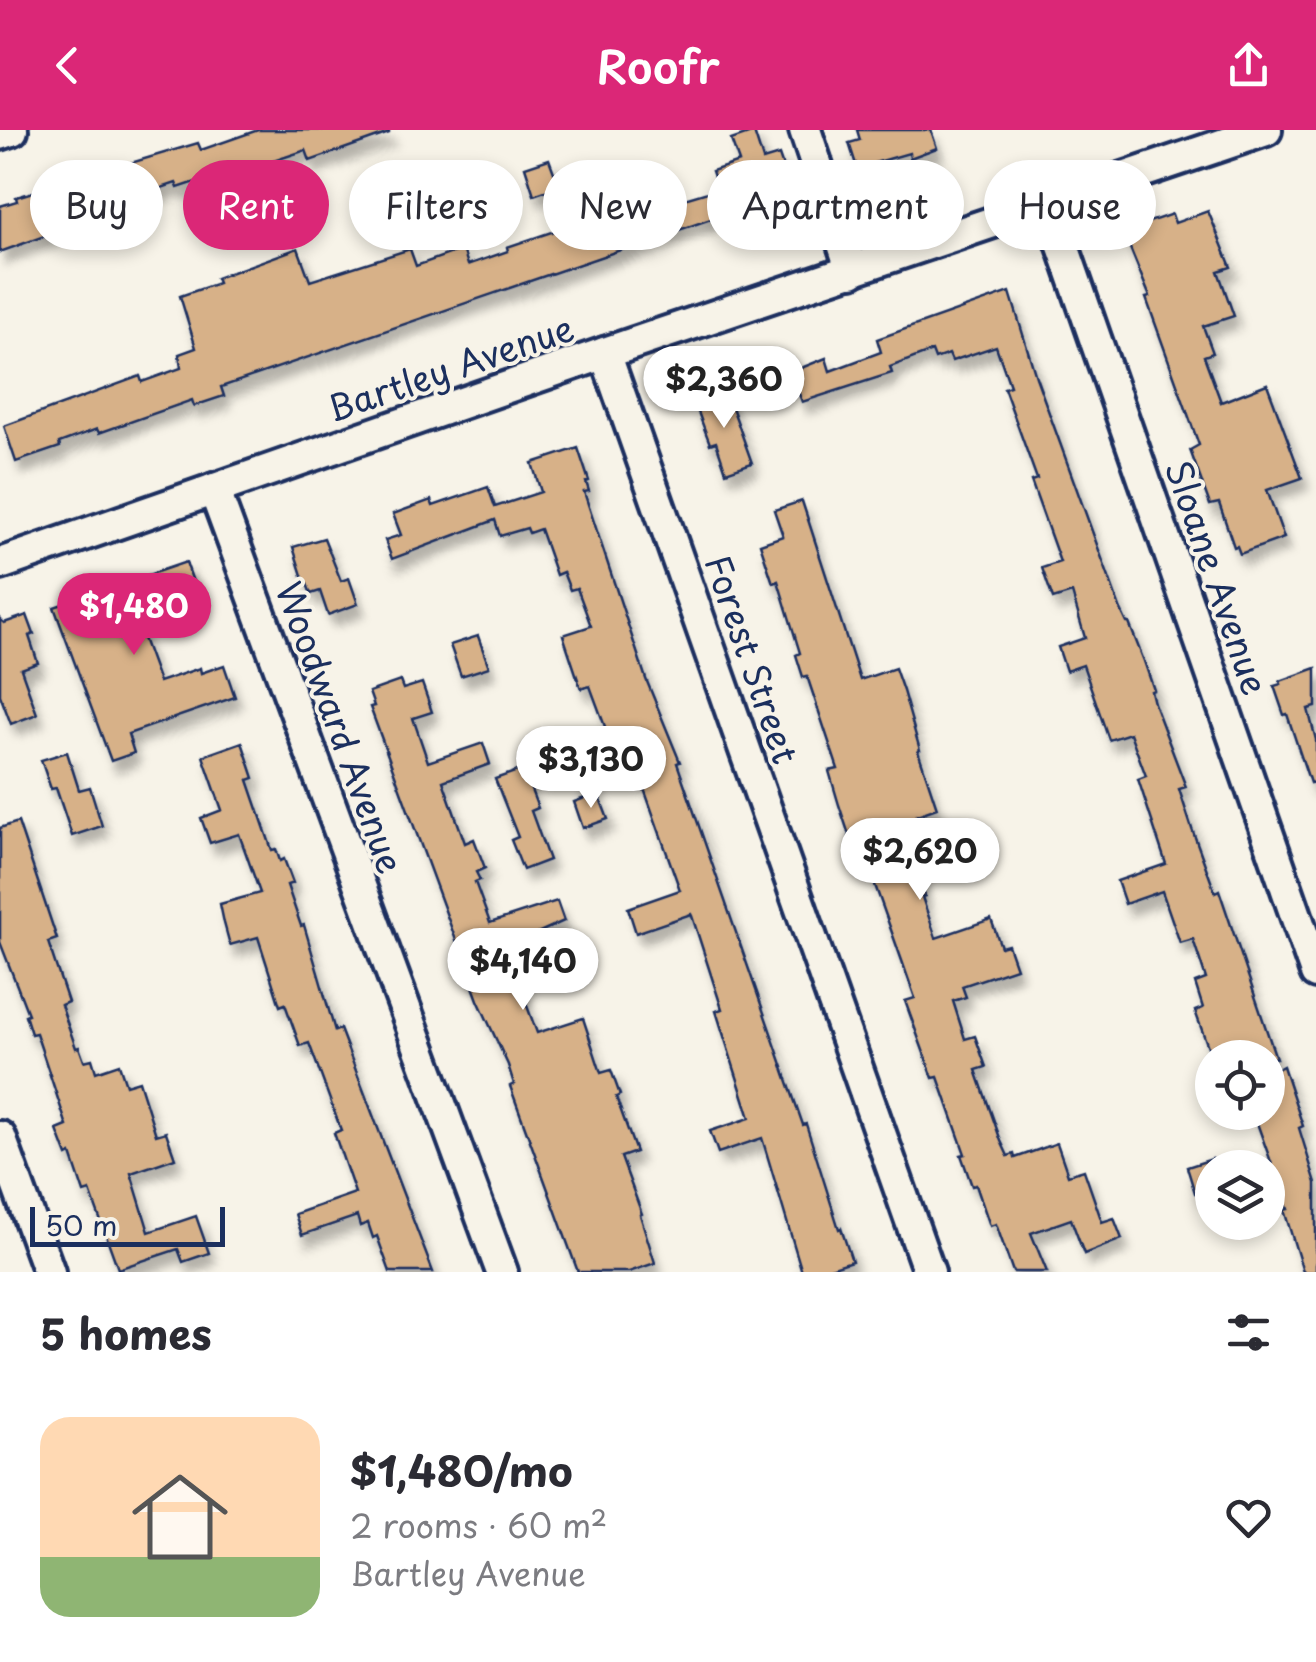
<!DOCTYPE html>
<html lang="en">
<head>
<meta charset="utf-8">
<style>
  body { margin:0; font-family:"Playpen Sans",sans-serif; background:#f2f2f3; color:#2b2b33; height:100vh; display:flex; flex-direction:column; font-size:38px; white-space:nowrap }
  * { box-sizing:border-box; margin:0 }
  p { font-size:32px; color:#7c7c81 }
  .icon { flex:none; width:55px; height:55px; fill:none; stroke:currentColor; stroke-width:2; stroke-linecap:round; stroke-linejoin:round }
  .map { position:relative; height:1142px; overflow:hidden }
  .side { display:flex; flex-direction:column; background:#fff; flex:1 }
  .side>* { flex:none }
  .guide { position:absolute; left:30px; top:30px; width:1258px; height:90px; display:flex; gap:20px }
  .tools { position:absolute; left:1195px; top:910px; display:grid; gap:20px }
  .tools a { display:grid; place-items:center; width:90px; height:90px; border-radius:50%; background:#fff; box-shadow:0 5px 15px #0003; font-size:50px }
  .scale { position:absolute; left:30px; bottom:25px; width:195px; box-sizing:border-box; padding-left:10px; border:5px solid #1b2f5e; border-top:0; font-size:28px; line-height:35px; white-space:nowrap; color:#1b2f5e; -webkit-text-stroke:8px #f7f3e8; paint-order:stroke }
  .price { position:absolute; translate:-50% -85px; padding:0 22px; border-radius:35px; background:#fff; color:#222; font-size:32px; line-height:65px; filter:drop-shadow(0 2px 5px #0008) }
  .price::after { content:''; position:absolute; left:50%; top:60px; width:30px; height:22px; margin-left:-15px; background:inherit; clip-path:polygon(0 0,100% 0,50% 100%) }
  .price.current { background:#db2777; color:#fff }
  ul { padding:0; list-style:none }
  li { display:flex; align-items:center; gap:30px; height:250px; padding:0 40px }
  li span { display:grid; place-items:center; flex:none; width:280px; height:200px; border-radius:30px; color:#555 }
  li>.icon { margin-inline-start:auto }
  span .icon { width:120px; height:120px; fill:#fffc; stroke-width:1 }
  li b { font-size:42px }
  h2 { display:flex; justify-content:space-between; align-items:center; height:120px; padding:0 40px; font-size:42px }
  .chip { padding:0 35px; border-radius:45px; background:#fff; box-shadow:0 5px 15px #0003; font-size:35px; line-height:90px }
  .chip.current { background:#db2777; color:#fff }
  header { display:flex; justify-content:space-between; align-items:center; height:130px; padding:0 40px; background:#db2777; color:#fff; font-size:45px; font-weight:600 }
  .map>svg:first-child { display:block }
  .building { fill:#d7b188; stroke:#1b2f5e; stroke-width:2.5; filter:url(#shadow) }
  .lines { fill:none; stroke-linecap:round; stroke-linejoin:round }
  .minor-casing { stroke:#1b2f5e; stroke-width:38 }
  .minor { stroke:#f7f3e8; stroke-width:30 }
  .labels { text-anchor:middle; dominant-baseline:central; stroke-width:8; stroke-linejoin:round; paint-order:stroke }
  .street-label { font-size:35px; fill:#1b2f5e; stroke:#f7f3e8 }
</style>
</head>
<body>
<header><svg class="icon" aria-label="back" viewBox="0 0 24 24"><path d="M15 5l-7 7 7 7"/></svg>Roofr<svg class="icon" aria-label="share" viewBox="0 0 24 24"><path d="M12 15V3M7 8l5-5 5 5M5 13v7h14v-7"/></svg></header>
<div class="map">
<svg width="1316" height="1142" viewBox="0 0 1316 1142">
  <defs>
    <filter id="shadow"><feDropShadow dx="6" dy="11" stdDeviation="5" flood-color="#0004"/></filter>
  </defs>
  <rect width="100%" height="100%" fill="#f7f3e8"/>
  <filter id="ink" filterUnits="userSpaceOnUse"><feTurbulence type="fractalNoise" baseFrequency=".01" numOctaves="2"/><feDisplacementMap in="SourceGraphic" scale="20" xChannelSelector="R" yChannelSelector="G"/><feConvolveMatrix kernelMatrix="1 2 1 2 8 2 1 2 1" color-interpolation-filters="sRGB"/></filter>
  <g filter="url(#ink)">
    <g class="building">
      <path d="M258,0H389V3L310,31L306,20L267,33L278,65L260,72L247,35L178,58L176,53L129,69L128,66L60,89L64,99L0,122V76L17,71L16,67L198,13L201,20Z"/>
      <path d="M857,0H931L937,18L910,28L909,23L857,38L849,13L860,10Z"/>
      <path d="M754,2L763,30L779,25L790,57L779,61L781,65L221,257L224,266L194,276L192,270L99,303L97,299L59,313L60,317L16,332L4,296L140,246L142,252L181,238L179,224L196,218L180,166L218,153L216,148L298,118L310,151L410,119L416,136L463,119L468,135L508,121L507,117L590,89L588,83L620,72L624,87L718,59L712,41L739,32L731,10Z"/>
      <path d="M549,29L559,56L534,65L525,37Z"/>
      <path d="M1208,81L1231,137L1218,141L1234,186L1203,196L1213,223L1204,226L1221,272L1267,254L1302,348L1267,360L1284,408L1240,424L1237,416L1234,417L1219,373L1210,375L1190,320L1199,315L1146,168L1150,167L1123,101L1172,84L1175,93Z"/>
      <path d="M1010,162L1036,247L1120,478L1127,493H1129L1144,531L1154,560L1151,561L1154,573L1186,657L1179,659L1192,699L1215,762L1219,760L1276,928H1212L1195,881L1203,878L1195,853L1206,849L1193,809L1180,813L1162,761L1125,774L1117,751L1166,734L1138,649L1146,646L1130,603L1109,610L1083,535L1066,541L1058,517L1085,508L1072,463L1053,469L1042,438L1060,432L1031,351L1037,349L1004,258L1010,256L996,216L952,231L949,224L935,229L932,221L890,237L892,243L802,272L791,242L826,228L830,241L881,222L877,209Z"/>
      <path d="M727,263L752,333L726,342L716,312L710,314L695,274Z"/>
      <path d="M578,318L589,351L586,352L589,361L584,362L646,549L680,632L677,633L803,995L806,994L839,1099L841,1098L852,1131L818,1142H802L762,1008L718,1023L710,1001L750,988L716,881L722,879L692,786L691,784L636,803L628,778L680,760L626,608L611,613L590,556L581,559L563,505L591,496L577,458L570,460L563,442L556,445L540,399L529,403L527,398L500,406L495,390L392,429L385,410L401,405L393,384L431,370L433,376L488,357L495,377L541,362L532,333Z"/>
      <path d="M802,371L860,550L895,538L903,561L920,620L918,621L937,678L917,685L924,705L909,710L919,739L916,741L925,766L922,767L936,808L991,789L1001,817L1008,815L1016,838L962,856L966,867L953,871L965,909L975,906L986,937L976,940L1001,1011L1008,1026L1014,1024L1015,1028L1057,1013L1068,1045L1084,1040L1102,1092L1114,1088L1122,1109L1084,1124L1071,1089L1031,1103L1047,1142H1013L996,1094L990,1096L976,1055L972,1056L961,1025L965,1024L938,947L933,948L905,871L915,868L901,828L865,727L857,729L839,675L829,641L838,639L807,546L803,547L796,525L800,523L778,451L773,453L760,414L783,406L774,380Z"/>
      <path d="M324,408L341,451L349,448L358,474L328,485L320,461L311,464L307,454L305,455L293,417Z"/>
      <path d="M186,432L197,463L175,471L176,477L137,492L159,552L200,538L201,543L224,535L235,567L128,604L134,623L111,631L54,477Z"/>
      <path d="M27,485L34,504L29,506L38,533L21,539L37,584L11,594L0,565V489L4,493Z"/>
      <path d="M478,506L489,537L461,546L450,515Z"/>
      <path d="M1316,538V577L1308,579L1316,610V652L1310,653L1287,584L1284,585L1274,556L1281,554L1280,551Z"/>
      <path d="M400,551L403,559L422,553L432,582L413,588L428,632L483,613L490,634L443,651L465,713L474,709L485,738L476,742L480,750L475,752L490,793L557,771L564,791L511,815L522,843L516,846L537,903L583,888L601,943L611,940L620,965L616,967L636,1022L621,1027L642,1084L640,1085L655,1133L629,1142H578L510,956L514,954L508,935L478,870L370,577L374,576L369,562Z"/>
      <path d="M242,612L254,648L248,650L272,720L276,719L280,731L284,729L293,753L287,755L301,796L304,795L335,901L340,899L433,1142H390L377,1106L373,1108L368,1093L360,1096L357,1086L302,1105L295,1084L355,1063L334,1003L341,1000L309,913L300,916L285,874L280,876L258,807L230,815L224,793L220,774L260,763L239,704L210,713L201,688L222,680L203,626Z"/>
      <path d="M67,622L79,660L90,657L102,696L72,706L56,658L51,659L41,630Z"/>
      <path d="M523,639L538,678L531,681L549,730L523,740L511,710L518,707L495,649Z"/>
      <path d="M598,663L608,689L583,698L574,672Z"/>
      <path d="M18,692L57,809L48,812L68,872L61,875L76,918L79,917L84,931L92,929L96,942L119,934L126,955L139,951L156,1005L166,1002L175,1028L131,1043L149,1102L196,1086L209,1123L183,1132L178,1119L118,1139L90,1061L84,1063L71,1024L67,1026L57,1000L67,996L36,903L31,904L25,885L28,884L0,812V698Z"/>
      <path d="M1283,936L1303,996L1299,998L1316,1053V1142H1303L1284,1080L1288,1079L1253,982H1268V944Z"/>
      <path d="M1212,1029V1057L1195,1063L1187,1037Z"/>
    </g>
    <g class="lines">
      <g class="minor-casing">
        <g id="minor">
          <path d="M805,0L852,141"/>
          <path d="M0,4L12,0"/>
          <path d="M1049,76L1316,843"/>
          <path d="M605,223L929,1142"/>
          <path d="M214,359L502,1142"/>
          <path d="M0,434L605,223L1266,0"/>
          <path d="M0,1007L49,1142"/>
        </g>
      </g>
      <use href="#minor" class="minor"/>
    </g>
  </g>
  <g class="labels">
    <g class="street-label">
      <text transform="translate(450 237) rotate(-19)">Bartley Avenue</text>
      <text transform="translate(1218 447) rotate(71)">Sloane Avenue</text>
      <text transform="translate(753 529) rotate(71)">Forest Street</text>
      <text transform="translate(341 597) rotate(70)">Woodward Avenue</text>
    </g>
  </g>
</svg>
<div class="tools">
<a><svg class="icon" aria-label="locate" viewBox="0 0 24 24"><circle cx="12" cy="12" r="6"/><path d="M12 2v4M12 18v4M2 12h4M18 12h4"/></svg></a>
<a><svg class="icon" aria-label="layers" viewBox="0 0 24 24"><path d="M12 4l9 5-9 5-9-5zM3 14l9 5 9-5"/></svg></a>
</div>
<div class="scale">50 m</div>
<b class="price" style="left:724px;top:301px">$2,360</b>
<b class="price current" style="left:134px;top:528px">$1,480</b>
<b class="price" style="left:591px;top:681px">$3,130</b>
<b class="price" style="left:920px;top:773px">$2,620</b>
<b class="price" style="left:523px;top:883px">$4,140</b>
<div class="guide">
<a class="chip">Buy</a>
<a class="chip current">Rent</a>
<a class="chip">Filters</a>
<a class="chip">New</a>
<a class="chip">Apartment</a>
<a class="chip">House</a>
</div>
</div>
<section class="side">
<h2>5 homes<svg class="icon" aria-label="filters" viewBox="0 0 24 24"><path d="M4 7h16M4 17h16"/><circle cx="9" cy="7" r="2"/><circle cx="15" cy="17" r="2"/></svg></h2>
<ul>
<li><span style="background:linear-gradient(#ffd9b3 70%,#8fb573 0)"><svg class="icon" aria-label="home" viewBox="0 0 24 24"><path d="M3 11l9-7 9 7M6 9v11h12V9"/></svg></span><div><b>$1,480/mo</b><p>2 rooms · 60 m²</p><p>Bartley Avenue</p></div><svg class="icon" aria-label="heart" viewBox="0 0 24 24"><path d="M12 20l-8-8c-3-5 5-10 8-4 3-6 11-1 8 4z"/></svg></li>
</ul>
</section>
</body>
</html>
